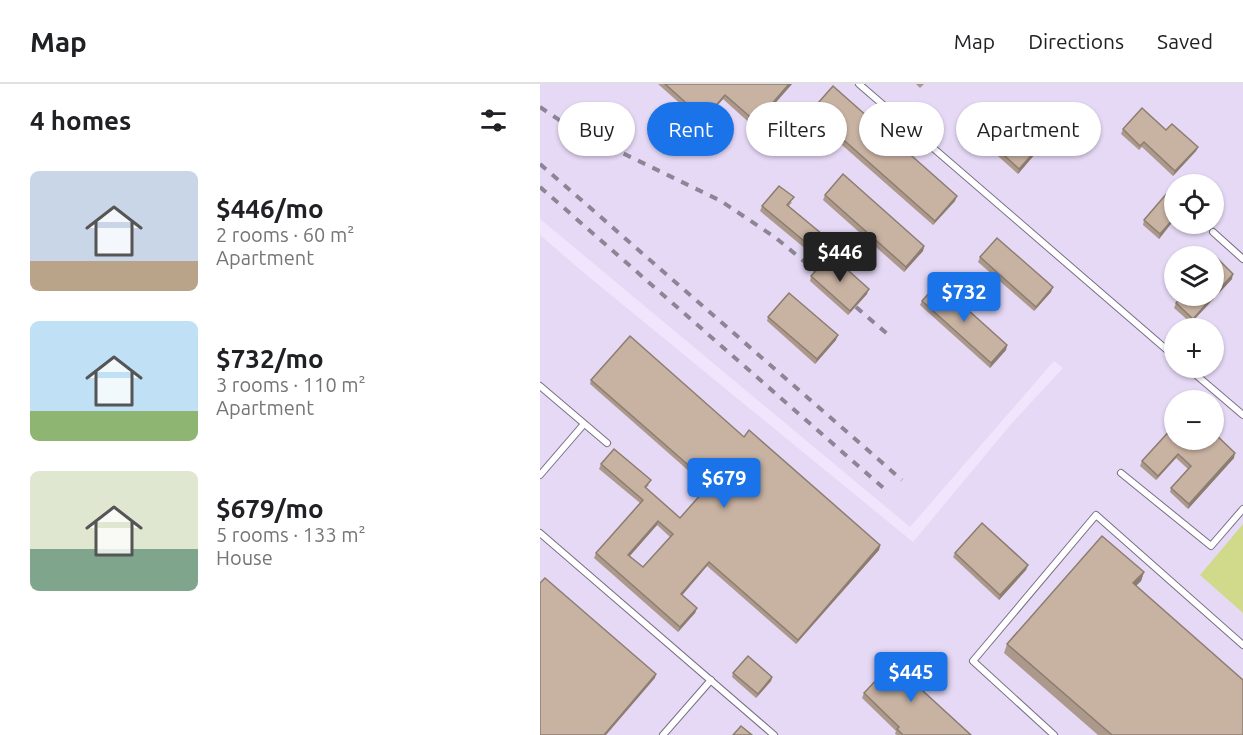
<!DOCTYPE html>
<html lang="en">
<head>
<meta charset="utf-8">
<style>
  body { margin:0; font-family:Ubuntu,sans-serif; background:#f2f2f2; color:#202124; height:100vh; display:flex; flex-direction:column; font-size:22px; white-space:nowrap }
  * { box-sizing:border-box; margin:0 }
  p { font-size:20px; color:#757577 }
  .icon { flex:none; width:33px; height:33px; fill:none; stroke:currentColor; stroke-width:2; stroke-linecap:round; stroke-linejoin:round }
  .map { position:relative; flex:1; overflow:hidden }
  .side { display:flex; flex-direction:column; background:#fff; width:540px }
  .side>* { flex:none }
  .top-card { position:absolute; left:18px; top:18px; width:570px; height:54px; display:flex; gap:12px }
  .fabs { position:absolute; left:624px; top:90px; display:grid; gap:12px }
  .fabs a { display:grid; place-items:center; width:60px; height:60px; border-radius:50%; background:#fff; box-shadow:0 2px 4px #0004; font-size:30px }
  .price { position:absolute; translate:-50% -51px; padding:0 14px; border-radius:6px; background:#1a73e8; color:#fff; font-size:20px; line-height:39px; filter:drop-shadow(0 2px 3px #0008) }
  .price::after { content:''; position:absolute; left:50%; top:36px; width:18px; height:14px; margin-left:-9px; background:inherit; clip-path:polygon(0 0,100% 0,50% 100%) }
  .price.selected { background:#222; color:#fff }
  ul { padding:0; list-style:none }
  li { display:flex; align-items:center; gap:18px; height:150px; padding:0 30px }
  li span { display:grid; place-items:center; flex:none; width:168px; height:120px; border-radius:9px; color:#555 }
  li>.icon { margin-inline-start:auto }
  span .icon { width:72px; height:72px; fill:#fffc; stroke-width:1 }
  li b { font-size:26px }
  h2 { display:flex; justify-content:space-between; align-items:center; height:72px; padding:0 30px; font-size:26px }
  .tag { padding:0 21px; border-radius:27px; background:#fff; box-shadow:0 2px 4px #0004; font-size:21px; line-height:54px }
  .tag.selected { background:#1a73e8; color:#fff }
  header { display:flex; align-items:center; gap:36px; box-sizing:border-box; height:84px; padding:0 30px; background:#fff; border-bottom:2px solid #e0e0e0 }
  header strong { font-size:28px }
  nav { display:flex; gap:33px; margin-inline-start:auto; font-size:21px }
  main { display:flex; flex:1; min-height:0 }
  .map>svg:first-child { display:block }
  .built { fill:#e6d9f6; fill-rule:evenodd }
  .green { fill:#d0da8a }
  .lines { fill:none; stroke-linecap:round; stroke-linejoin:round }
  .lane-casing { stroke:#796f84; stroke-width:8 }
  .lane { stroke:#fff; stroke-width:6 }
  .rail { stroke:#8c8595; stroke-width:4; stroke-dasharray:8 8; stroke-linecap:butt }
  .wall { fill:#ac998b; fill-rule:evenodd }
  .shaded-wall { fill:#8c7d71 }
  .building { fill:#c8b2a2; stroke:#8c7d71; stroke-width:1.5; fill-rule:evenodd }
</style>
</head>
<body>
<header>
<strong>Map</strong>
<nav><a>Map</a><a>Directions</a><a>Saved</a></nav>
</header>
<main>
<section class="side">
<h2>4 homes<svg class="icon" aria-label="filters" viewBox="0 0 24 24"><path d="M4 7h16M4 17h16"/><circle cx="9" cy="7" r="2"/><circle cx="15" cy="17" r="2"/></svg></h2>
<ul>
<li><span style="background:linear-gradient(#c9d6e8 75%,#b9a48a 0)"><svg class="icon" aria-label="home" viewBox="0 0 24 24"><path d="M3 11l9-7 9 7M6 9v11h12V9"/></svg></span><div><b>$446/mo</b><p>2 rooms · 60 m²</p><p>Apartment</p></div></li>
<li><span style="background:linear-gradient(#bfe0f5 75%,#8fb573 0)"><svg class="icon" aria-label="home" viewBox="0 0 24 24"><path d="M3 11l9-7 9 7M6 9v11h12V9"/></svg></span><div><b>$732/mo</b><p>3 rooms · 110 m²</p><p>Apartment</p></div></li>
<li><span style="background:linear-gradient(#dfe7d0 65%,#7fa58c 0)"><svg class="icon" aria-label="home" viewBox="0 0 24 24"><path d="M3 11l9-7 9 7M6 9v11h12V9"/></svg></span><div><b>$679/mo</b><p>5 rooms · 133 m²</p><p>House</p></div></li>
</ul>
</section>
<div class="map">
<svg width="703" height="651" viewBox="0 0 703 651">
  <rect width="100%" height="100%" fill="#f0e5fc"/>
  <path class="built" d="M0,0H703V651H0V151L49,193L373,458L472,339L523,284L514,277L370,443L0,135ZM634,100H674V140H634ZM634,172H674V212H634ZM634,244H674V284H634ZM634,316H674V356H634Z"/>
  <path class="green" d="M703,440V529L660,491Z"/>
  <g class="lines">
    <g class="lane-casing">
      <g id="lane">
        <path d="M319,0L634,272"/>
        <path d="M673,148L703,175"/>
        <path d="M648,284L703,331"/>
        <path d="M0,302L67,359"/>
        <path d="M581,389L671,462L703,425"/>
        <path d="M0,391L44,340"/>
        <path d="M0,449L234,651"/>
        <path d="M123,651L171,596"/>
        <path d="M514,651L433,577L556,431L703,561"/>
      </g>
    </g>
    <use href="#lane" class="lane"/>
    <g class="rail">
      <path d="M0,23L31,44L181,117L236,154L277,188"/>
      <path d="M0,80L362,396"/>
      <path d="M0,103L348,408"/>
      <path d="M316,223L352,254"/>
    </g>
  </g>
  <g class="wall">
    <path d="M118,0H252L214,43L183,15L162,39Z"/>
    <path d="M376,0H384L380,4Z"/>
    <path d="M271,27L415,117L393,141L269,32Z"/>
    <path d="M433,43L497,65L495,70L478,90L431,48Z"/>
    <path d="M583,45L626,46L658,63L656,67L633,92L602,63L599,66L581,50Z"/>
    <path d="M285,111L384,162L383,167L364,188L283,116Z"/>
    <path d="M252,118L249,122L288,155L279,176L220,127L222,122Z"/>
    <path d="M604,136H634L619,155L603,141Z"/>
    <path d="M440,173L511,208L494,227L438,178Z"/>
    <path d="M271,192L327,210L308,231L270,197Z"/>
    <path d="M692,195L651,239L634,224L636,219Z"/>
    <path d="M382,217L467,261L466,266L450,284L380,221Z"/>
    <path d="M228,233L296,256L275,280L227,237Z"/>
    <path d="M51,296L204,353L340,461L339,466L256,560L167,482L142,511L157,524L155,529L138,548L54,474L56,469L100,419L59,385L61,380L109,401L106,404L140,434L167,403L50,300ZM117,441L130,453L103,483L90,472Z"/>
    <path d="M634,342L694,374L648,425L630,408L631,404L648,385L636,374L616,396L600,382L602,377Z"/>
    <path d="M415,469L488,481L486,486L459,516L413,473Z"/>
    <path d="M604,488L601,497L596,502L703,651H558L464,569L467,560Z"/>
    <path d="M193,589L232,593L231,597L216,614L192,593Z"/>
    <path d="M387,605L384,608L431,651H357L355,650L356,647L322,614L324,609Z"/>
  </g>
  <g class="shaded-wall">
    <path d="M249,0H252L214,43L216,38Z"/>
    <path d="M185,11L183,15L162,39L164,35Z"/>
    <path d="M658,63L656,67L633,92L635,87Z"/>
    <path d="M497,65L495,70L478,90L479,85Z"/>
    <path d="M417,112L415,117L393,141L395,137Z"/>
    <path d="M634,134V136L619,155L620,150Z"/>
    <path d="M384,162L383,167L364,188L366,183Z"/>
    <path d="M693,190L692,195L651,239L653,235Z"/>
    <path d="M513,203L511,208L494,227L496,223Z"/>
    <path d="M329,205L327,210L308,231L310,227Z"/>
    <path d="M298,251L296,256L275,280L277,275Z"/>
    <path d="M467,261L466,266L450,284L451,279Z"/>
    <path d="M695,369L694,374L648,425L649,420Z"/>
    <path d="M638,370L636,374L616,396L618,392Z"/>
    <path d="M118,437L117,441L87,475L88,471Z"/>
    <path d="M340,461L339,466L256,560L258,556Z"/>
    <path d="M169,478L167,482L139,515L141,510Z"/>
    <path d="M488,481L486,486L459,516L460,511Z"/>
    <path d="M604,488L601,497L589,508L593,499Z"/>
    <path d="M157,524L155,529L138,548L140,543Z"/>
    <path d="M116,590L115,594L66,651H64Z"/>
    <path d="M232,593L231,597L216,614L218,610Z"/>
  </g>
  <g class="building">
    <path d="M125,0H249L216,38L185,11L164,35Z"/>
    <path d="M293,2L417,112L395,137L271,27Z"/>
    <path d="M450,23L497,65L479,85L433,43Z"/>
    <path d="M602,24L626,46L632,40L658,63L635,87L604,58L600,62L583,45Z"/>
    <path d="M303,90L384,162L366,183L285,111Z"/>
    <path d="M634,101V134L620,150L604,136Z"/>
    <path d="M239,102L254,113L247,121L288,155L281,171L222,122Z"/>
    <path d="M457,154L513,203L496,223L440,173Z"/>
    <path d="M291,171L329,205L310,227L271,192Z"/>
    <path d="M677,174L693,190L653,235L636,219L643,212H674V178Z"/>
    <path d="M398,199L467,261L451,279L382,217Z"/>
    <path d="M249,209L298,251L277,275L228,233Z"/>
    <path d="M90,252L204,353L209,346L340,461L258,556L169,478L141,510L157,524L140,543L56,469L103,416L61,380L74,365L111,396L105,403L140,434L170,400L51,296ZM118,437L133,450L103,483L88,471Z"/>
    <path d="M634,342V356H674V349L695,369L649,420L631,404L651,382L638,370L618,392L602,377Z"/>
    <path d="M442,439L488,481L460,511L415,469Z"/>
    <path d="M562,452L604,488L593,499L703,596V651H572L467,560Z"/>
    <path d="M5,494L116,590L64,651H0V499Z"/>
    <path d="M208,572L232,593L218,610L193,589Z"/>
    <path d="M359,572L389,601L383,607L431,651H363L357,645L359,643L324,609Z"/>
    <path d="M201,642L212,651H193Z"/>
  </g>
</svg>
<div class="fabs">
<a><svg class="icon" aria-label="locate" viewBox="0 0 24 24"><circle cx="12" cy="12" r="6"/><path d="M12 2v4M12 18v4M2 12h4M18 12h4"/></svg></a>
<a><svg class="icon" aria-label="layers" viewBox="0 0 24 24"><path d="M12 4l9 5-9 5-9-5zM3 14l9 5 9-5"/></svg></a>
<a>+</a>
<a>−</a>
</div>
<b class="price selected" style="left:300px;top:199px">$446</b>
<b class="price" style="left:424px;top:239px">$732</b>
<b class="price" style="left:184px;top:425px">$679</b>
<b class="price" style="left:371px;top:619px">$445</b>
<div class="top-card">
<a class="tag">Buy</a>
<a class="tag selected">Rent</a>
<a class="tag">Filters</a>
<a class="tag">New</a>
<a class="tag">Apartment</a>
</div>
</div>
</main>
</body>
</html>
